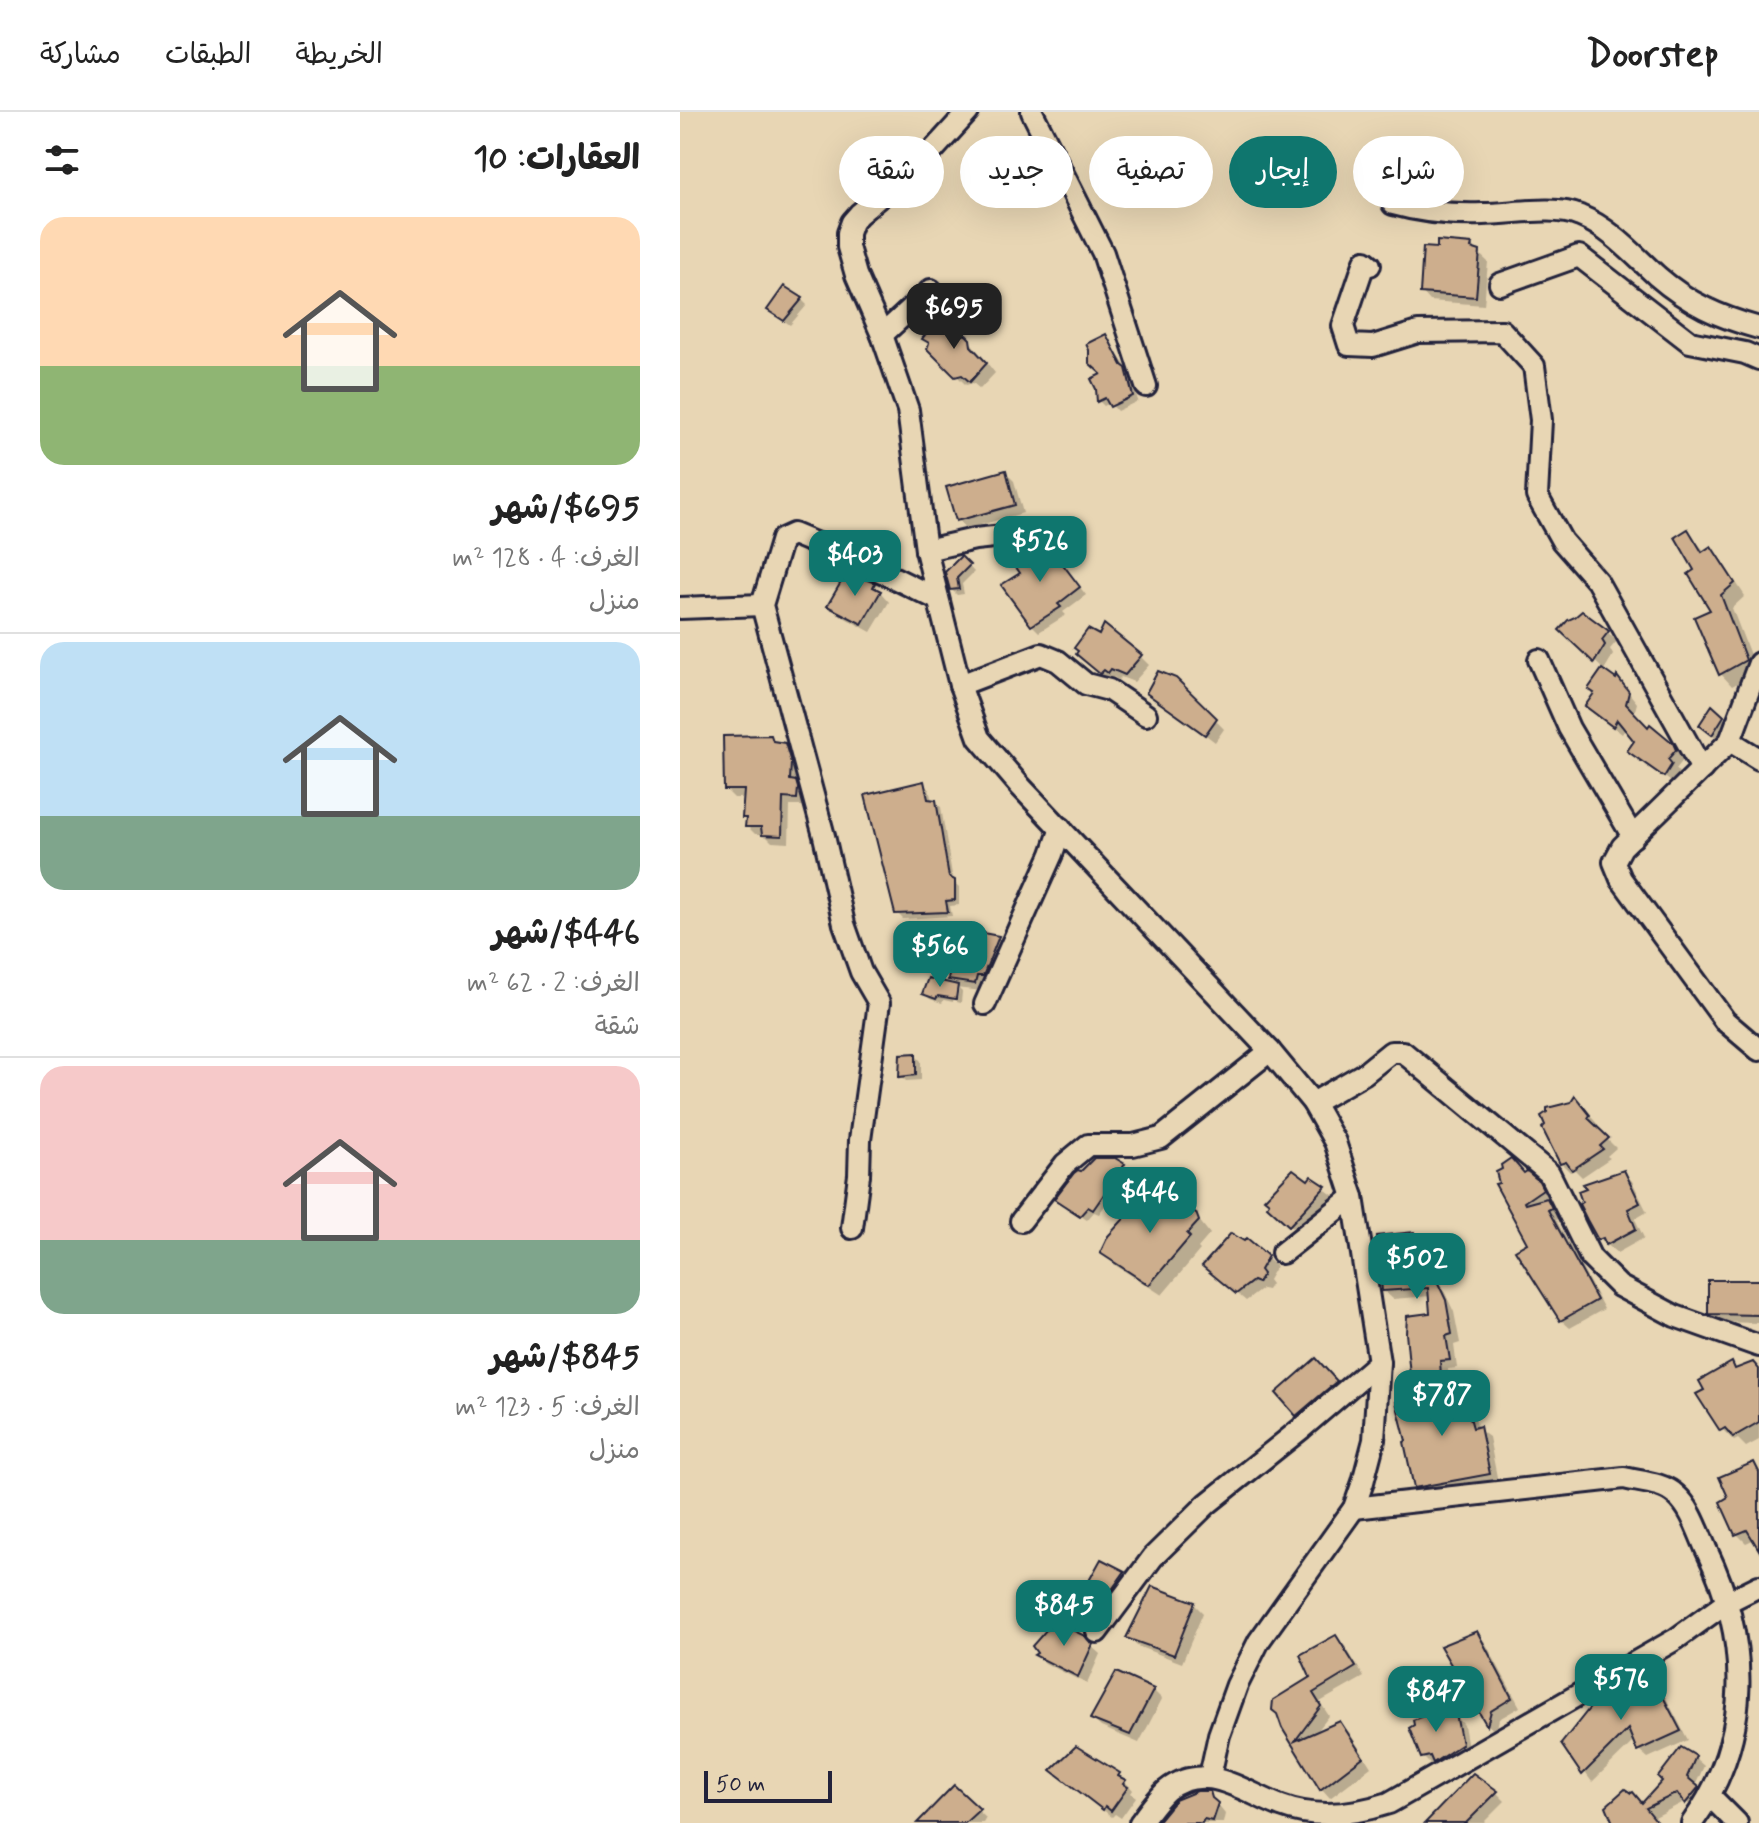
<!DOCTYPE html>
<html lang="ar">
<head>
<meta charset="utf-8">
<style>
  body { margin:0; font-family:Mynerve,"Playpen Sans Arabic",sans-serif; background:#f2f2f2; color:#222; direction:rtl; height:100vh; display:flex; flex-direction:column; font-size:30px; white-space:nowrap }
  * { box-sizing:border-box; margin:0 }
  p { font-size:26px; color:#767676 }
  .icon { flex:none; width:44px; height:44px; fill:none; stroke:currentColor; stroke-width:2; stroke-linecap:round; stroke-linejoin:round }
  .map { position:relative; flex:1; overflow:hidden; direction:ltr }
  .drawer { display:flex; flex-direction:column; background:#fff; width:680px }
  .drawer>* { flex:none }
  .guide { position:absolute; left:24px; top:24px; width:760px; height:72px; direction:rtl; display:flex; gap:16px }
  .scale { position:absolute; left:24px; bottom:20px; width:128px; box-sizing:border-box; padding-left:8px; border:4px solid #22223b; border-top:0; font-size:22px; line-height:28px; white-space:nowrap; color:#22223b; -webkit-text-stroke:6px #e8d6b4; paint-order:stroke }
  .price { position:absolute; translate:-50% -68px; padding:0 18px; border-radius:16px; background:#0f766e; color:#fff; font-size:26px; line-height:52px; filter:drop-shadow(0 2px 4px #0008) }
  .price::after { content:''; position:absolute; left:50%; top:48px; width:24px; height:18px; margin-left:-12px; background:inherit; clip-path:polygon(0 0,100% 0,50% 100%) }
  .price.current { background:#222; color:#fff }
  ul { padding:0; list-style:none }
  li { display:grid; align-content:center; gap:16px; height:424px; padding:0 40px }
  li+li { border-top:2px solid #e0e0e0 }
  li span { display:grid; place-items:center; height:248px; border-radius:24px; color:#555 }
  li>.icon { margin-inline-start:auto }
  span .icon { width:144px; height:144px; fill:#fffc; stroke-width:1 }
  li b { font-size:34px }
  h2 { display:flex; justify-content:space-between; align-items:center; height:96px; padding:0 40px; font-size:34px }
  .pill { padding:0 28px; border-radius:36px; background:#fff; box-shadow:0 8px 32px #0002; font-size:28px; line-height:72px }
  .pill.current { background:#0f766e; color:#fff }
  header { display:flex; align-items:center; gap:48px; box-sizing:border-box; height:112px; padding:0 40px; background:#fff; border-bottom:2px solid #e0e0e0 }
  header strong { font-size:38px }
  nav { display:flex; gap:44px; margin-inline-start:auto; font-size:28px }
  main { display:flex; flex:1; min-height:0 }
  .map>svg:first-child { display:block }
  .shadow { fill:#0003 }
  .building { fill:#cdae8d; stroke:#22223b; stroke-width:2 }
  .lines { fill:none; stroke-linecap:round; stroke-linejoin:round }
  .minor-casing { stroke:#22223b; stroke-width:26 }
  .minor { stroke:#e8d6b4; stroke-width:20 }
</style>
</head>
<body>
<header>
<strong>Doorstep</strong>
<nav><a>الخريطة</a><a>الطبقات</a><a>مشاركة</a></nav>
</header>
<main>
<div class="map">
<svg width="1079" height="1711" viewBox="0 0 1079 1711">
  <rect width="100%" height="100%" fill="#e8d6b4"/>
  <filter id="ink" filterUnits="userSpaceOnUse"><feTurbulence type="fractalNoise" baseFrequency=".0125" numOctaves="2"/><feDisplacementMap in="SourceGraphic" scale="16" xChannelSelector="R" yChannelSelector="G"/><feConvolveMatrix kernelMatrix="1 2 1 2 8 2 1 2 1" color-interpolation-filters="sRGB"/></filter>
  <g filter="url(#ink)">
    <g class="shadow">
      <path d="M791,134L808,150L804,193L750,189L742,180Z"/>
      <path d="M121,187L127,193L110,213L89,198Z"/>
      <path d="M426,224L451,263L458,289L437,299L430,291L424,294L419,289L418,276L424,262Z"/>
      <path d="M289,228L315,261L300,277L293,271L286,273L249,236Z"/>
      <path d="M325,360L334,369L343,401L286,417L278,408Z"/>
      <path d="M1008,419L1025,440L1031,437L1042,449L1065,484L1052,496L1077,561L1052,574L1041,562L1016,506L1032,499L1017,459Z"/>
      <path d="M281,446L294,460L282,472L284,482L277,483L271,477Z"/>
      <path d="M379,448L406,483L383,500L386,503L359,520L352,513Z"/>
      <path d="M194,473L209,490L191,520L158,502L149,494Z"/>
      <path d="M902,501L937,529L930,537L933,543L924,558L882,518Z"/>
      <path d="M460,544L469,553L454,570L441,565L438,568L434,565L430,570L407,551Z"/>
      <path d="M495,567L544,617L535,630L469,580Z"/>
      <path d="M938,567L957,591L954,602L969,618L991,633L1004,647L996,657L1000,662L994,672L950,639L957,629L946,616L942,622L907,594Z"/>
      <path d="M1032,596L1048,611L1038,627L1027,618Z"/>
      <path d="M91,625L97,632H105L113,641L118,660L117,674L123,680L124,694H110L109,731L92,730L84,722H75L67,714L68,708L64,705L66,686H54L46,678Z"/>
      <path d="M243,671L249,677L252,689L261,695L273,769L279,775V793L270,794L272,804L223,807L217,801Z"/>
      <path d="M318,826L327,834L303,879L275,876L273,890L264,888L262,891L250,887L245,882L277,875L270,868L303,832Z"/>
      <path d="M279,877L282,880L281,891L277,890Z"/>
      <path d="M235,943L241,949V968L226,969L221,964Z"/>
      <path d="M903,995L918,1013L916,1016L936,1036L927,1044L930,1046L902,1065L895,1058L890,1060L881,1051Z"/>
      <path d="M444,1054L449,1059L419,1102L414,1100L407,1108L382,1092Z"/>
      <path d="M943,1060L952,1069L967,1100L955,1107L964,1126L937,1141L920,1127L909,1077Z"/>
      <path d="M844,1063L867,1080L870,1087L867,1089L879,1105L876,1108L924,1197L890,1216L881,1208L849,1131L818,1073Z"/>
      <path d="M631,1067L654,1084L619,1121L599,1103Z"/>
      <path d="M515,1103L530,1122L518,1136L520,1138L482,1183L435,1153L423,1141Z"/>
      <path d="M733,1123L742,1132L774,1200L780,1231L774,1233L777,1256L768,1257L769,1272L741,1271L732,1263L753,1202L751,1184L713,1187L704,1179Z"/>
      <path d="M567,1129L596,1154L588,1168L591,1172L587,1178L582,1177L566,1189L534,1162Z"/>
      <path d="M1079,1170V1211L1039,1210L1030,1201Z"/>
      <path d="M1052,1253L1057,1258L1079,1256V1328L1066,1335L1058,1327L1054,1329L1042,1317Z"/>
      <path d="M645,1257L664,1279L626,1311L617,1303Z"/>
      <path d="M780,1275L789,1284L798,1317L809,1325L818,1370L745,1384L736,1375Z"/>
      <path d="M1074,1353L1079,1358V1433L1075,1427L1066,1431L1057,1422L1051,1386Z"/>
      <path d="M444,1460L449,1466L427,1497L408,1490L403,1485Z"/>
      <path d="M514,1492L523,1501L502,1551L457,1534L449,1526Z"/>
      <path d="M385,1511L420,1542L407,1572L365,1551L357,1543Z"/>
      <path d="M797,1522L805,1530L840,1595L819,1607L816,1620L808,1613L762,1535Z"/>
      <path d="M656,1526L665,1534L684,1565L640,1590L649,1604L635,1622L660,1611L669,1620L691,1655L650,1686L642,1677L604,1616Z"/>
      <path d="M970,1563L978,1571L1008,1628L968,1646L959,1638L955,1628L912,1670L884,1632Z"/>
      <path d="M473,1578L482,1587L459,1631L421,1615L412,1607Z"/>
      <path d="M776,1604L784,1613L789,1641L751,1653L742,1644L769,1605Z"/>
      <path d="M397,1636L439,1663L453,1678L451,1681L456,1685L441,1706L435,1702L432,1705L373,1658Z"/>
      <path d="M1015,1646L1024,1654L1015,1674L1026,1685L1015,1699L1006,1689L973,1706L978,1711H930L936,1705L963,1694Z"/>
      <path d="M274,1676L306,1706L303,1711H240Z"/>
      <path d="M816,1680L825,1689L803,1711H755Z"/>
      <path d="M528,1681L545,1702L543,1711H479Z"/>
    </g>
    <g class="building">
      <path d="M757,129L792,132L791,136L800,139L796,185L740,181L743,135L757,136Z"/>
      <path d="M104,174L123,186L104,209L87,198Z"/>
      <path d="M258,206L279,222L286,223L290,227L291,234L307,251L290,270L282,263L275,265L247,237L249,231L242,227Z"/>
      <path d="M426,222L442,253L446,256L453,284L430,295L425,286L417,290L416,277L411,267L421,262L409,251V238L406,232Z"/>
      <path d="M326,358L335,393L276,409L266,375Z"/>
      <path d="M1008,417L1022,440L1031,434L1055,471L1041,483L1066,548L1039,563L1014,505L1030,498L1008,462L1014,458L995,425Z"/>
      <path d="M341,436L372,438L400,475L378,492L381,495L351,514L321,473L340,461L333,451L345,443Z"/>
      <path d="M281,444L290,453L277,466L279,477L270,478L265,460Z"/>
      <path d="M167,460L195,471L193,475L201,479L182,512L147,494Z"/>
      <path d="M902,499L929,519L922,528L925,533L914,551L879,518L888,508L895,505Z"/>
      <path d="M424,512L462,543L445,563L431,557L428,561L424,558L420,562L396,542L398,539L394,536L408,517L419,523Z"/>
      <path d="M922,557L936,567L937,564L949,580L946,592L968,615L970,612L993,631L996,638L988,647L992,652L984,665L947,639L954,629L937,608L933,615L905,594L914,581L908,577Z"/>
      <path d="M478,559L496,566L537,606L525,623L466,581Z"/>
      <path d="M1032,593L1044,604L1032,623L1019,613Z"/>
      <path d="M91,623L93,629L105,631L111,651L110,668L116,669L118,676L117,687L103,686L102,724L82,723L81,715H65L66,706H62L64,678H44L43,624Z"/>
      <path d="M244,669L248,687L256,688L269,765L275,768V788L266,789L268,800L215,802L185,683Z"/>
      <path d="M303,821L319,824L303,864H297L295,872L268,868L276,824L301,830Z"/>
      <path d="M248,866L278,873L276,887L258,884L256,887L242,882Z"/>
      <path d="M236,941V963L219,965L220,942Z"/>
      <path d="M895,984L910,1003L908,1006L929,1026L920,1034L923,1037L892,1058L886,1050L880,1052L862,1016L865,1013L861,1004L867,1000V996L891,990Z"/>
      <path d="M414,1046H435L445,1052L413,1098L408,1095L400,1104L374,1087L394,1061L398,1058L401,1059Z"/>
      <path d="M831,1046L844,1061L847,1059L859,1069L863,1077L844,1090L845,1092L867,1086L872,1096L868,1098L917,1188L880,1209L835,1138L847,1131L815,1072L819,1071L816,1060L822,1057L821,1053Z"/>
      <path d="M613,1057L628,1068L631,1064L646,1074L609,1114L587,1094L589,1091L584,1087Z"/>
      <path d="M944,1058L960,1091L948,1097L956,1117L926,1133L923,1126L918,1128L907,1108L899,1092L902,1090L898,1079L906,1076L903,1072Z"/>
      <path d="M472,1076H479L516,1101L519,1109L507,1122L510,1125L469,1173L420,1141L428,1124Z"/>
      <path d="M734,1120L766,1188L772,1222L766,1224L770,1248L760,1249L761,1264L730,1263L726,1221L727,1204L750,1201L748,1176L702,1179L697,1124Z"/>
      <path d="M551,1121L564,1129L567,1126L588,1144L580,1158L583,1162L578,1171L573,1169L556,1182L522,1154Z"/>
      <path d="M1028,1168H1079V1203L1028,1202Z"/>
      <path d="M636,1246L657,1269L616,1304L596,1281Z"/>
      <path d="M1052,1250L1055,1257L1073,1250L1079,1257V1310L1053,1325L1045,1316L1040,1319L1016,1282L1024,1278L1019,1269Z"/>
      <path d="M781,1273L793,1316L800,1314L810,1362L734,1376L724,1330L726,1329L716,1290Z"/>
      <path d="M1074,1350L1079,1360V1438L1067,1418L1055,1423L1040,1390L1048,1385L1039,1365Z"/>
      <path d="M421,1447L445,1459L421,1493L400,1485Z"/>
      <path d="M472,1474L515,1490L494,1543L446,1526Z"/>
      <path d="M385,1509L386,1515L405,1524L413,1532L398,1565L354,1543L357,1541L352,1534L367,1517Z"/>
      <path d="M797,1519L832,1586L811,1599L807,1614L760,1534Z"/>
      <path d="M656,1523L676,1555L633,1581L641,1594L615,1629L660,1609L683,1645L640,1678L602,1616L597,1602L592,1598L593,1588L630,1565L620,1543Z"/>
      <path d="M436,1560L474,1577L450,1623L410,1607Z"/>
      <path d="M970,1560L1001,1619L957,1639L948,1617L902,1663L881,1632L916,1588L953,1567Z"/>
      <path d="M759,1594L769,1603L776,1602L782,1632L753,1651L750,1644L741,1646L729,1616L734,1613L733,1608L741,1605L740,1602Z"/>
      <path d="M396,1634L440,1661L438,1664L446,1668L443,1672L448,1675L431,1699L425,1694L423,1698L371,1658Z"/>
      <path d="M1001,1635L1016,1644L1007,1665L1019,1675L1005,1692L997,1681L966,1696L978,1711H933L926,1694L945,1677L951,1681L953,1680L962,1691L982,1669L978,1665Z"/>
      <path d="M793,1661L818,1679L786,1711H745Z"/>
      <path d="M274,1673L300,1697L285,1711H237Z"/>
      <path d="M517,1679H530L532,1686L538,1691L532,1709L524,1707L522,1711H476L495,1688Z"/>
    </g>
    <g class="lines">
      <g class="minor-casing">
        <g id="minor">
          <path d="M288,0L246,46L179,102L172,110L168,121V135L176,163L202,223L228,298L246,438L280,573L299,626L341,675L590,939L633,991L655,1030L673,1085L699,1250L694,1328L683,1370L674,1396L579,1529L557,1573L539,1623L530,1664"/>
          <path d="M352,0L423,141L466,274"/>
          <path d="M713,92C741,100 774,103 803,102C831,102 875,93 900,104C930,116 954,143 977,164C1008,191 1039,205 1079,216"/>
          <path d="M690,153L685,149L663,214L669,233L693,234L738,220L822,219L854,254L861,308L857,384L882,429L917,469L1022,657"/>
          <path d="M820,172L899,144L1010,230L1065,241L1079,247"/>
          <path d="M202,223L251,178"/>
          <path d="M246,438L295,427L333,423L388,426"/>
          <path d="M0,496L82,493"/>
          <path d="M859,548L889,616L953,725"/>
          <path d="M1079,551L1050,629L942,735L934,750L941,767L1045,909L1079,938"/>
          <path d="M280,573L361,542L378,549L406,572L429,578L466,603"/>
          <path d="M1050,629L1079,647"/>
          <path d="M305,892L372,742L381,716"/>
          <path d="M633,991L685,961L711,940H723L869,1061L911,1146L939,1174L995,1204L1079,1234"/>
          <path d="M341,1109L385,1052L408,1033H453L481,1026L590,939"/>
          <path d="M172,1116L179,1063L180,1028L199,891L181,860L164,812L144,724L82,493L102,427L113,422L192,455L257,487"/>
          <path d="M602,1141L673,1085"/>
          <path d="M674,1396L944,1366C961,1370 984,1371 996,1383C1011,1396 1018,1419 1026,1437C1070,1528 1073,1626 1012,1711"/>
          <path d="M417,1520L473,1445L527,1392L622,1316L699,1250"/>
          <path d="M1031,1685L1057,1711"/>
          <path d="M460,1711C468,1700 477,1687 487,1678C526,1648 563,1680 601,1694C635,1707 675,1702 709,1691L996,1527L1047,1490L1079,1474"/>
        </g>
      </g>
      <use href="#minor" class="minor"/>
    </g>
  </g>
</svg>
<div class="scale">50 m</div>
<b class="price current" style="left:274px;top:239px">$695</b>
<b class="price" style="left:360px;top:472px">$526</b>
<b class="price" style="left:175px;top:486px">$403</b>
<b class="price" style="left:260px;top:877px">$566</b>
<b class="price" style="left:470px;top:1123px">$446</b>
<b class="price" style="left:737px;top:1189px">$502</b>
<b class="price" style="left:762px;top:1326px">$787</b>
<b class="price" style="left:384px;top:1536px">$845</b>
<b class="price" style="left:941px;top:1610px">$576</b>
<b class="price" style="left:756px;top:1622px">$847</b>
<div class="guide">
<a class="pill">شراء</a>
<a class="pill current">إيجار</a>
<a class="pill">تصفية</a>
<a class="pill">جديد</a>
<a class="pill">شقة</a>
</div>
</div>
<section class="drawer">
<h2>العقارات: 10<svg class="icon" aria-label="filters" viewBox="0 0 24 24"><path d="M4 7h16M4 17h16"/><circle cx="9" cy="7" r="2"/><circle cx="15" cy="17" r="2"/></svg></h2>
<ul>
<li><span style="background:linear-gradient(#ffd9b3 60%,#8fb573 0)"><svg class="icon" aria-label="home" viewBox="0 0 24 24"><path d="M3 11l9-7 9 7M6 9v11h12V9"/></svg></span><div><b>$695/شهر</b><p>الغرف: 4 · 128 m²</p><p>منزل</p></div></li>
<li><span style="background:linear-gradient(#bfe0f5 70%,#7fa58c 0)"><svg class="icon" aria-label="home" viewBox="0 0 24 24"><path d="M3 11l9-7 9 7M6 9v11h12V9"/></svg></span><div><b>$446/شهر</b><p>الغرف: 2 · 62 m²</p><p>شقة</p></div></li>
<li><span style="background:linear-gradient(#f6c9c9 70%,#7fa58c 0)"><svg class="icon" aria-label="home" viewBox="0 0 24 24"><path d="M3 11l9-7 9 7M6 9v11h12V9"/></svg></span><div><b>$845/شهر</b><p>الغرف: 5 · 123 m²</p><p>منزل</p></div></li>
</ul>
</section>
</main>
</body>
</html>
